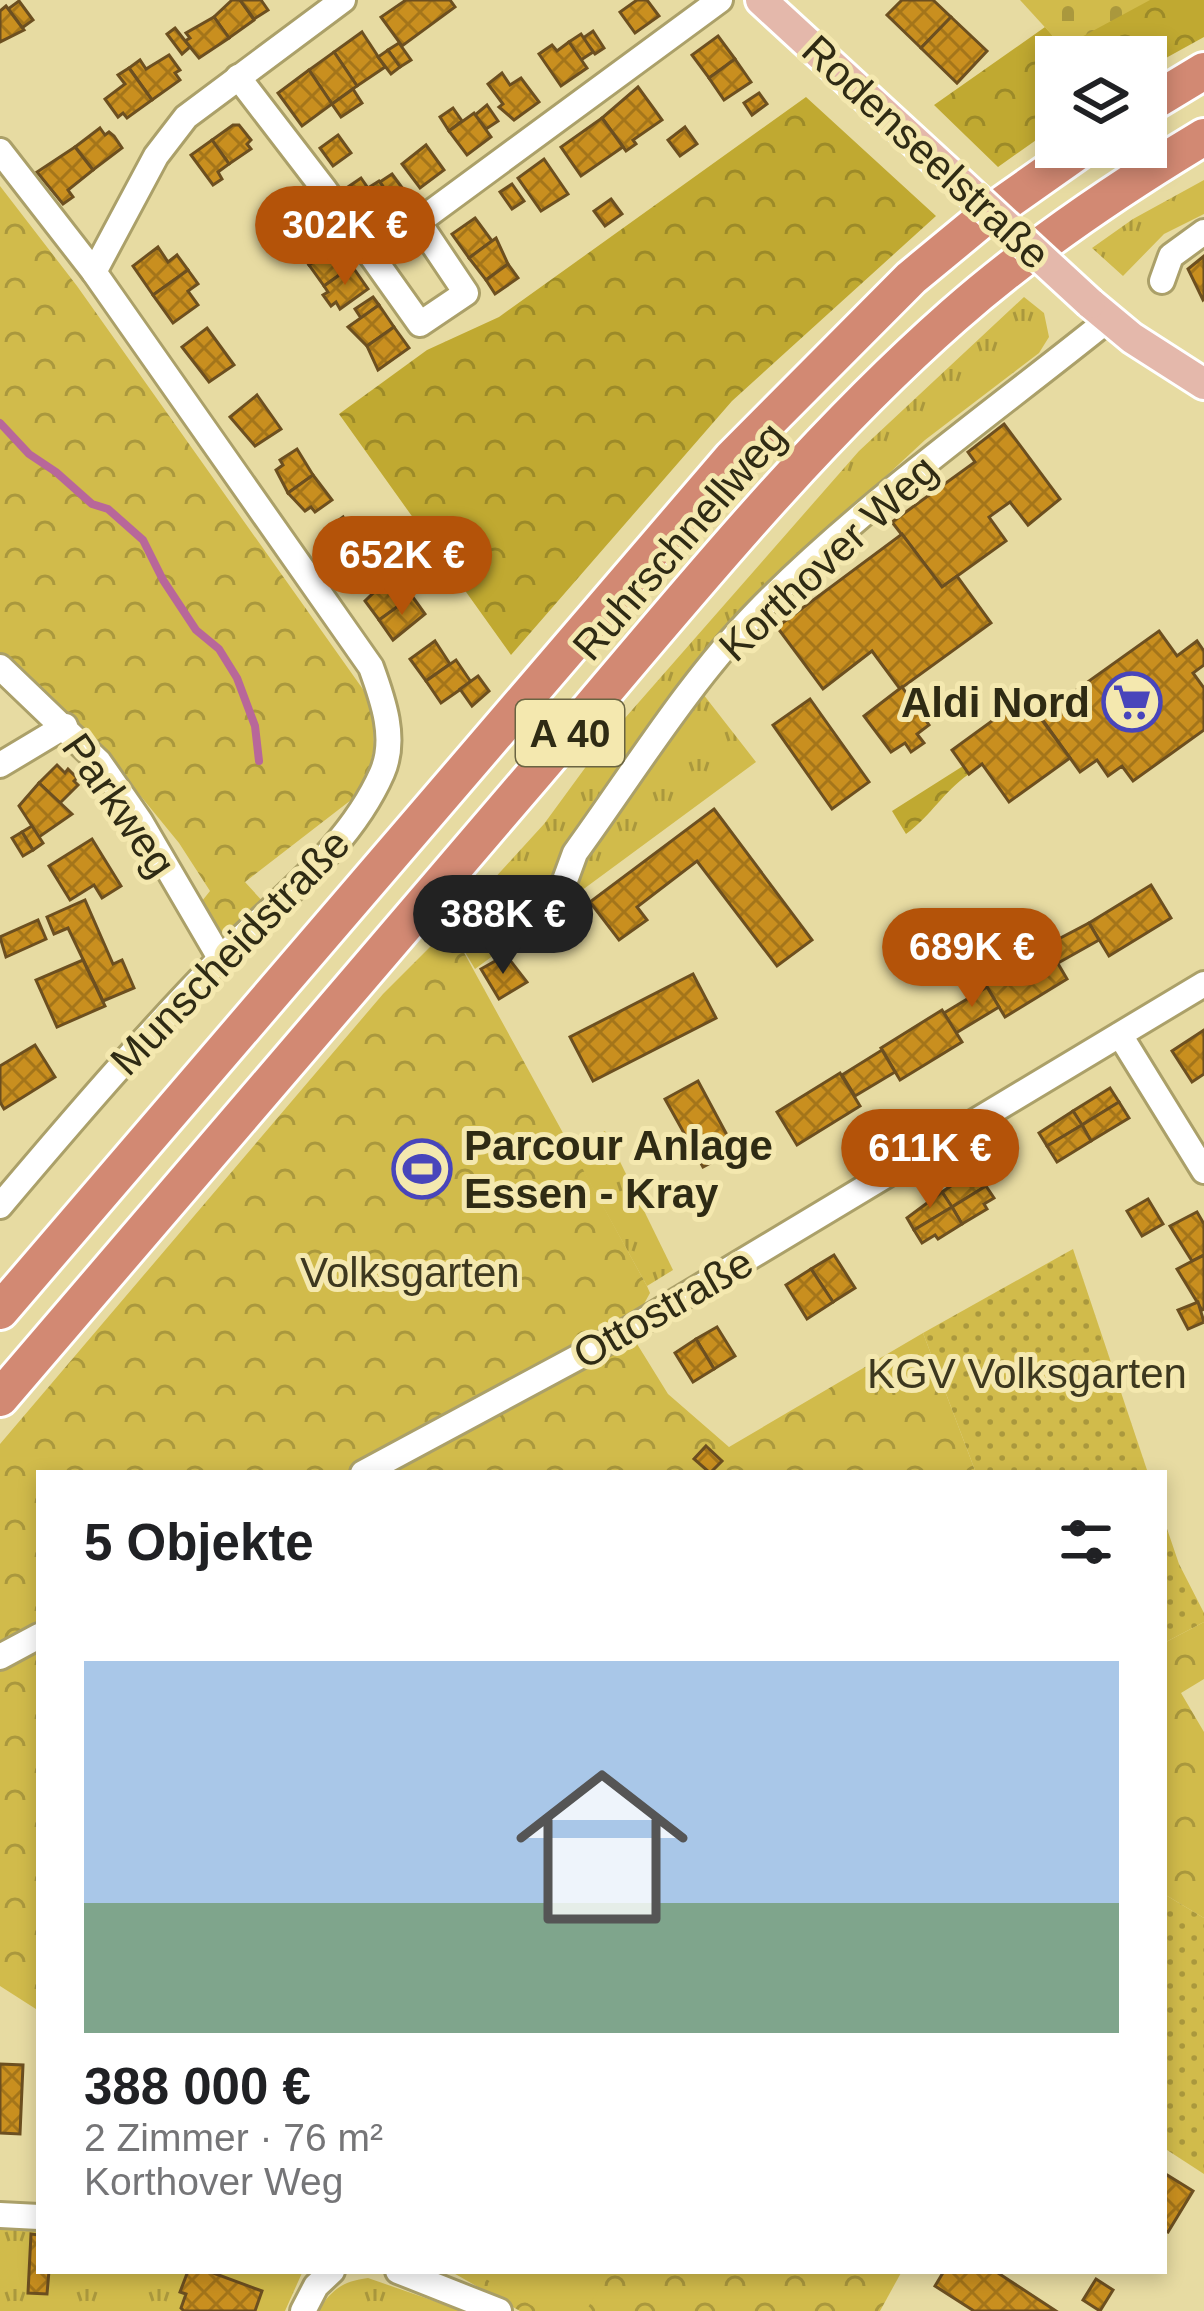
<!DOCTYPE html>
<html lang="de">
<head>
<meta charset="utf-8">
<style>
  body { margin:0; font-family:Helvetica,sans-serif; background:#f2f2f2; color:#202124; height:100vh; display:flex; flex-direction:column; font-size:45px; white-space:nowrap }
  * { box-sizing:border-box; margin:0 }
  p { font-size:39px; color:#757577 }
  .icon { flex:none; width:66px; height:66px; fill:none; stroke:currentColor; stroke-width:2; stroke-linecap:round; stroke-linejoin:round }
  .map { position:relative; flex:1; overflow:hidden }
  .details { position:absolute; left:36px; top:1470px; width:1131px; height:804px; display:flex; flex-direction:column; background:#fff; border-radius:0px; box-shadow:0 6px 18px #0003 }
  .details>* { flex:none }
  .controls { position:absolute; left:1035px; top:36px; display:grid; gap:24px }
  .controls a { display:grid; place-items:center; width:132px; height:132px; border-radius:0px; background:#fff; box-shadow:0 6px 18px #0003; font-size:60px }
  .price { position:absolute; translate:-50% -102px; padding:0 27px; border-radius:42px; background:#b45309; color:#fff; font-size:39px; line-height:78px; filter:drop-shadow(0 3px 6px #0008) }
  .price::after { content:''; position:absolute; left:50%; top:72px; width:36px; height:27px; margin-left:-18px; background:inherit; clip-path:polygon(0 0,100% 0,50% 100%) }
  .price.selected { background:#222; color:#fff }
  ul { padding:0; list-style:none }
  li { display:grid; align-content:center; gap:24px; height:636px; padding:0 48px }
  li span { display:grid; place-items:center; height:372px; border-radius:0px; color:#555 }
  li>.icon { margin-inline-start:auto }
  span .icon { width:216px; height:216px; fill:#fffc; stroke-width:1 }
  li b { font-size:51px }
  h2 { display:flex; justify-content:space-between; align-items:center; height:144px; padding:0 48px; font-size:51px }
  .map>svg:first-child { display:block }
  .grass { fill:url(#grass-tufts) }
  .forest { fill:url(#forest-crowns) }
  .cemetery { fill:url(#cemetery-stones) }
  .park { fill:url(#park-crowns) }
  .garden { fill:url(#garden-dots) }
  .pitch { fill:#d1bb4b }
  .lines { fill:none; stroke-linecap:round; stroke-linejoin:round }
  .stream { stroke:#b8679a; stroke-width:8 }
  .building { fill:url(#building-cross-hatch); stroke:#6c4f20; stroke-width:3 }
  .minor-casing { stroke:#aba069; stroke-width:30 }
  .major-casing { stroke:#fff; stroke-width:36 }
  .highway-casing { stroke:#fff; stroke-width:42 }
  .minor { stroke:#fff; stroke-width:24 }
  .major { stroke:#e4b8ab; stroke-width:30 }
  .highway { stroke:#d28973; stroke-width:36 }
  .major-bridge-casing { stroke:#fff; stroke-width:36; stroke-linecap:butt }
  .major-bridge { stroke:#e4b8ab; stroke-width:30 }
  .labels { text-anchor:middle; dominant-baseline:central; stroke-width:10; stroke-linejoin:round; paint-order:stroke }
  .shield { fill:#f4e8af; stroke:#6a6442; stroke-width:3 }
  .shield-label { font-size:39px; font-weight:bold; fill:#2f2b14 }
  .street-label { font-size:42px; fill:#2f2b14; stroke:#f4e8af }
  .poi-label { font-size:42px; font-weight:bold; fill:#2f2b14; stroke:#f4e8af; text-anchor:end }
  .park-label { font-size:42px; fill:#3d381f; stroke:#f4e8af }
</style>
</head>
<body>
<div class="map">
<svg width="1204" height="2311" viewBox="0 0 1204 2311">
  <defs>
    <pattern id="grass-tufts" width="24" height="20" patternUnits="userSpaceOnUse" patternTransform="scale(3)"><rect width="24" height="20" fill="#d1bb4b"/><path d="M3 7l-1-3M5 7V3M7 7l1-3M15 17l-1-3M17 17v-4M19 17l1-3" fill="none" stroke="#aa983d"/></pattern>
    <pattern id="forest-crowns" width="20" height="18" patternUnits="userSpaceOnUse" patternTransform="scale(3)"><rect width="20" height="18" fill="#c0a931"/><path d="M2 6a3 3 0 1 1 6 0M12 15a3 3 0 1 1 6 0" fill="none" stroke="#9c8a28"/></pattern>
    <pattern id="cemetery-stones" width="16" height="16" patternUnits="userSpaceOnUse" patternTransform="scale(3)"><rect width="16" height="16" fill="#d1bb4b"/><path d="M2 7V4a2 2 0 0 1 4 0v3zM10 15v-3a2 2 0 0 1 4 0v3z" fill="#aa983d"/></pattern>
    <pattern id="park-crowns" width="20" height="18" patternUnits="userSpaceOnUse" patternTransform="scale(3)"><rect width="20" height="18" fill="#d1bb4b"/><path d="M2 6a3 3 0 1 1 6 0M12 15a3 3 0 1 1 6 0" fill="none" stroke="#aa983d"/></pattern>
    <pattern id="garden-dots" width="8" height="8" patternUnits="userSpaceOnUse" patternTransform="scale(3)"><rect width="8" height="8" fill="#d1bb4b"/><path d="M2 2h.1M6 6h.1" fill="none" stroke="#aa983d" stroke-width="1.8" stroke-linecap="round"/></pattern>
    <pattern id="building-cross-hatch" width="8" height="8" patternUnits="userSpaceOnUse" patternTransform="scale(3)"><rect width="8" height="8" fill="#c98f1f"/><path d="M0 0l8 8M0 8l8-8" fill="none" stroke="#a4751a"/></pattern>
  </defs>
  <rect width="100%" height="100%" fill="#e7dba2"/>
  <g class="grass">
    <path d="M1204,180V214L1164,234L1123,276L1092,248L1133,219Z"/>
    <path d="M1024,297L1044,313L1049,337L1039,353L925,440L761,592L707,646L689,676L756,762L475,969L450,927L544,824L604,742L859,451Z"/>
    <path d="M605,1131L673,1270L647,1286L571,1149Z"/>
    <path d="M0,2225L39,2228V2271L302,2273L285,2311H0Z"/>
    <path d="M368,2278L463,2311H318C331,2290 343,2281 368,2278Z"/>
  </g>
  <g class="forest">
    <path d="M1137,0H1204V37L1146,69V57H1056V126L998,167L934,105L1045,27L1063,47Z"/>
    <path d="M806,97L936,216L732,401L511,655L339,414L427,350L499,317Z"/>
    <path d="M963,766L969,774C942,793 932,815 906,834L892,811Z"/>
  </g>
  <path class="cemetery" d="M1020,0H1150L1063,47Z"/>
  <g class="park">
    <path d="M0,186L77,286L372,702L374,748L364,790L245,882L265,904C250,918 239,935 218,932L198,906L210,891L179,843L103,750L0,655Z"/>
    <path d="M450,927L647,1286L650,1293L629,1331L668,1394L729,1447L923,1333L976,1473H39V2011L0,1986V1444L383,994Z"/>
    <path d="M1204,1622V1679L1181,1693L1204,1732V1918L1164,1894V1643Z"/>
    <path d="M450,2271H902L880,2311H520Z"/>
  </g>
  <g class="garden">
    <path d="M1073,1249L1148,1473H976L923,1333Z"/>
    <path d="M1164,1520L1179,1564L1204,1613V1622L1164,1643Z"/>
    <path d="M1164,1894L1204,1918V2174L1164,2148Z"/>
  </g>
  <path class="pitch" d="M472,2271H609L586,2311H541Z"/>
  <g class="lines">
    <path class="stream" d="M0,423L29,454L56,472L92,504L108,509L143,540L163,580L196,630L219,649L237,678L255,726L259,761"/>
  </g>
  <g class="building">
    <path d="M232,0H240L254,20L229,38L214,17Z"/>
    <path d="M240,0H261L268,10L254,19Z"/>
    <path d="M406,0H450L455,7L402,46L381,17Z"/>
    <path d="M637,0H647L659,16L635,33L620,12Z"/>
    <path d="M902,0H933L951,17L921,48L887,15Z"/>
    <path d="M19,1L33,20L22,28L8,9Z"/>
    <path d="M6,6L24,30L0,42V11Z"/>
    <path d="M214,17L229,38L199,58L185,41L190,38L186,33Z"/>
    <path d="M951,17L987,51L957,83L921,48Z"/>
    <path d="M175,28L190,47L182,54L167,34Z"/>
    <path d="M593,31L604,48L595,54L583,38Z"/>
    <path d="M362,32L385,67L357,86L334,52Z"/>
    <path d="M581,34L593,52L581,60L569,42Z"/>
    <path d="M718,36L735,59L709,78L692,55Z"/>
    <path d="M569,42L587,68L561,86L539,54L552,45L557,51Z"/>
    <path d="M399,43L411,60L400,67L388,50Z"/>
    <path d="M388,50L400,67L391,74L378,57Z"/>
    <path d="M334,52L357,86L332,104L309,70Z"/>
    <path d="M169,55L180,70L175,73L180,80L152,100L129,68L140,60L146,69Z"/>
    <path d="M735,59L751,82L724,100L709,78Z"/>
    <path d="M129,68L152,100L127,118L123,113L118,117L105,99L125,84L118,75Z"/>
    <path d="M309,70L332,104L302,126L278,93Z"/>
    <path d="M502,73L510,85L521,78L539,102L514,120L499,107L503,104L488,84Z"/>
    <path d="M638,87L662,120L633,140L636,144L626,151L602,118Z"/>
    <path d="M353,89L362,103L341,117L332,104Z"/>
    <path d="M759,93L767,104L752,115L744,103Z"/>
    <path d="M487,105L498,121L486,129L475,115Z"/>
    <path d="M453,108L462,121L449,131L440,117Z"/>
    <path d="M474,113L491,137L467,155L449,131Z"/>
    <path d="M602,118L623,147L581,176L561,147Z"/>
    <path d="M233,125H239L251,140L247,144L251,149L229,164L212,140Z"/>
    <path d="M685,127L697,144L680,156L668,140Z"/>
    <path d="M100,128L105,135L109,132L114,136L122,148L93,170L75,147Z"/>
    <path d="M338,135L351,153L333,166L320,148Z"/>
    <path d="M212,140L229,164L218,172L222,179L213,185L191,155Z"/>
    <path d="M426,145L444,170L420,188L402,164Z"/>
    <path d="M75,147L93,170L68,190L73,197L63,204L37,172Z"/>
    <path d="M544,159L568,194L541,211L518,178Z"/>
    <path d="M392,174L403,189L391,198L380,182Z"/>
    <path d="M361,178L368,188L379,181L396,205L372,223L348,187Z"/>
    <path d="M512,184L524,201L512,209L500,192Z"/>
    <path d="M611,199L622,214L605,226L594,211Z"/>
    <path d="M314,212L320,222L304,233L297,224Z"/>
    <path d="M475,218L492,241L469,258L452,234Z"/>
    <path d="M322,225L337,246L309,265L298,249L293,252L289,248Z"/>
    <path d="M496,238L508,264L486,280L469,258Z"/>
    <path d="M337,246L352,266L324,286L309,265Z"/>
    <path d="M158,247L168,262L177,255L188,270L153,295L133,266Z"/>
    <path d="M1204,256V299L1203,300L1188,269Z"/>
    <path d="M508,264L518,278L495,294L486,280Z"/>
    <path d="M352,266L368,289L340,309L336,302L331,306L323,295L328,292L324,286Z"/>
    <path d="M188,270L198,284L188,291L198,305L173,323L153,295Z"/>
    <path d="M373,297L379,305L361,318L355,309Z"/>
    <path d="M379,305L394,327L367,346L348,327Z"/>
    <path d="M394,327L409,348L378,370L367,346Z"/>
    <path d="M207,328L234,365L209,382L182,347Z"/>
    <path d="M257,395L281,429L255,446L230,417Z"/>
    <path d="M1004,424L1060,499L1028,525L1010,502L989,517L1006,541L942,587L892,522L975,462L968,452Z"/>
    <path d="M297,449L313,475L288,493L276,470L283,465L280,460Z"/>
    <path d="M313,475L332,500L315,512L311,507L305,511L288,493Z"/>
    <path d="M343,517L355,543L335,558L321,538L329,533L326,529Z"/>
    <path d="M902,534L942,587L957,576L991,623L900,689L872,651L823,689L777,627Z"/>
    <path d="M355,543L357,547L363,543L368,549L364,553L371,563L349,578L335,558Z"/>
    <path d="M388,579L395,599L403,593L407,600L379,620L365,601Z"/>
    <path d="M412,596L425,614L393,640L379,620Z"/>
    <path d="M1159,631L1177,656L1197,641L1204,651V665L1193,673L1204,688V730L1133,781L1122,766L1108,776L1097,760L1080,772L1040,716Z"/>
    <path d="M435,641L450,664L426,681L410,659Z"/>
    <path d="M456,660L471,682L441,703L426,681Z"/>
    <path d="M478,676L489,691L472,706L460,689Z"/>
    <path d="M902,687L929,725L917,734L924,743L911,752L905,743L891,752L864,716Z"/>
    <path d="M1025,697L1070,758L1009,802L982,764L969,774L952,750Z"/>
    <path d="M810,699L869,782L832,809L773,725Z"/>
    <path d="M57,765L65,773L68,769L77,778L74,781L78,785L60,803L39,783Z"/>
    <path d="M39,783L72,814L39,837L19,806Z"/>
    <path d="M714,809L812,940L777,966L697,861L637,907L647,920L619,940L590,902Z"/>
    <path d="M32,826L43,843L33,850L22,832Z"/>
    <path d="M22,832L33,850L23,856L12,838Z"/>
    <path d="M92,839L121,886L102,898L94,885L70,900L49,866Z"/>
    <path d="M1151,885L1171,918L1109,956L1089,923Z"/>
    <path d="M85,900L113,964L122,960L134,988L103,1001L68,928L54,934L47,917Z"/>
    <path d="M38,920L46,939L6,957L0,937Z"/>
    <path d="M1089,923L1099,940L1058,963L1047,945Z"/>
    <path d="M1047,945L1067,979L1005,1017L985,984Z"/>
    <path d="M506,955L527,982L499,999L481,969Z"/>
    <path d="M83,960L105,1006L57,1027L36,980Z"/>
    <path d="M693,974L716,1018L593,1081L570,1037Z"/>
    <path d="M987,987L999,1007L956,1033L944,1013Z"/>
    <path d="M942,1010L962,1042L900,1080L881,1048Z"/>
    <path d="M1204,1030V1074L1192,1082L1172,1051Z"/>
    <path d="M35,1045L55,1077L4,1109L0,1102V1066Z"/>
    <path d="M882,1050L895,1072L855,1096L842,1075Z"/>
    <path d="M840,1073L860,1106L797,1145L777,1112Z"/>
    <path d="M698,1081L735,1150L703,1167L665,1099Z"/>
    <path d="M1110,1088L1119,1102L1082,1125L1073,1111Z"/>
    <path d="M1119,1102L1129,1118L1091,1141L1082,1125Z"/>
    <path d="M1073,1111L1082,1125L1047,1146L1039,1133Z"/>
    <path d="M1082,1125L1091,1141L1057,1162L1047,1146Z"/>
    <path d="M979,1173L986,1186L952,1207L942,1192L966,1176L968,1180Z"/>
    <path d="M986,1186L994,1198L984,1204L987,1209L962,1224L952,1207Z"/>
    <path d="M942,1192L952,1207L914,1230L907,1218Z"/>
    <path d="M1148,1199L1163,1224L1142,1236L1127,1211Z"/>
    <path d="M952,1207L962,1224L938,1239L935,1235L922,1243L914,1230Z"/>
    <path d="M1197,1212L1204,1224V1255L1192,1261L1170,1226Z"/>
    <path d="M834,1255L855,1288L833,1302L811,1269Z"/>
    <path d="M1204,1255V1309L1202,1310L1177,1269Z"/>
    <path d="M811,1269L833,1302L807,1319L786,1285Z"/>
    <path d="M1198,1302L1204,1322L1188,1329L1178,1310Z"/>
    <path d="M717,1327L735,1356L714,1369L696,1339Z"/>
    <path d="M696,1339L714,1369L693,1382L675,1353Z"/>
    <path d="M706,1446L722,1461L710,1473L694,1459Z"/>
    <path d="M0,2064L23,2065L20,2134L0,2133Z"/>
    <path d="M1164,2173L1193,2191L1168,2232L1164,2230Z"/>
    <path d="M31,2234L39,2235V2271H49L47,2294L28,2293Z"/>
    <path d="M188,2271H208L262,2291L255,2311H184L181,2308L186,2294L180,2292Z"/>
    <path d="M944,2271H995L1056,2311H974L935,2286Z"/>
    <path d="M1096,2279L1113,2290L1100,2311L1083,2300Z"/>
  </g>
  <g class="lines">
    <g class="minor-casing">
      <g id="minor">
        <path d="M238,77L324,189L420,324L466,293L419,223"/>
        <path d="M0,151L94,272"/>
        <path d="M372,256L720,0"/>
        <path d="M1162,281L1171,256L1204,232"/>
        <path d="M0,667L99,762L140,821L220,958"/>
        <path d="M0,765L65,726"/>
        <path d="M567,902L564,883L575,853C633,773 688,683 757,612C864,503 990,415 1109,319"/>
        <path d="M1120,1035L1204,1171"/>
        <path d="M0,1206C71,1122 143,1038 220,959C277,900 348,850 382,773C397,739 383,700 371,667L94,272L156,156L186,117L343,0"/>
        <path d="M363,1473L625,1332L1204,984"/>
        <path d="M0,1657L39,1636"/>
        <path d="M0,2215L39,2217"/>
        <path d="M398,2271L499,2311"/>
        <path d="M303,2311L316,2286L332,2271"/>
      </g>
    </g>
    <g class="major-casing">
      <g id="major">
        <path d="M761,0L949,173"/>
        <path d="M1090,303L1132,338L1204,384"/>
      </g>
    </g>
    <g class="highway-casing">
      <g id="highway">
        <path d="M1146,106L1204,71"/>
        <path d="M0,1311L732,458L911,278L986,216L1084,147"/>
        <path d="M0,1398C180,1189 358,980 537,771C670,616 800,451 953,316C1030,248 1116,190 1204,137"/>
      </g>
    </g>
    <use href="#minor" class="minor"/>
    <use href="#major" class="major"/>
    <use href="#highway" class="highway"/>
    <g class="major-bridge-casing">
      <path id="major-bridge" d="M949,173L1090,303"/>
    </g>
    <use href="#major-bridge" class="major-bridge"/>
  </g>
  <defs>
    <g id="supermarket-ring" transform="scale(3)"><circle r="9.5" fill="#f4e8af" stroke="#4845bb" stroke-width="1.5"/><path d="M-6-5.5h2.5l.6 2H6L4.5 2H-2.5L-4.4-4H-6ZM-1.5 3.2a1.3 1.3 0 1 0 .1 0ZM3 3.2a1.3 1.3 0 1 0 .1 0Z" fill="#4845bb"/></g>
    <g id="stadium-ring" transform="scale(3)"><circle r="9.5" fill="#f4e8af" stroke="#4845bb" stroke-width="1.5"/><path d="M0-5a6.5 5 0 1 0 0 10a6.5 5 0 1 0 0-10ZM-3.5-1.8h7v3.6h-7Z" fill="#4845bb"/></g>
  </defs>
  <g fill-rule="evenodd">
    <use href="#supermarket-ring" x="1132" y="702"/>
    <use href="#stadium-ring" x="422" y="1169"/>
  </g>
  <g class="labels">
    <rect class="shield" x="516" y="700" width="108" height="66" rx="9"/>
    <g class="shield-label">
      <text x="570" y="733">A 40</text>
    </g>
    <g class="street-label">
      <text transform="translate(926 152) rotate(43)">Rodenseelstraße</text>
      <text transform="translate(679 541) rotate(-49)">Ruhrschnellweg</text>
      <text transform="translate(828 558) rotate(-43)">Korthover Weg</text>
      <text transform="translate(119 805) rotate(55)">Parkweg</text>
      <text transform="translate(230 952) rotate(-46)">Munscheidstraße</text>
      <text transform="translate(663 1308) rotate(-30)">Ottostraße</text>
    </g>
    <g class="poi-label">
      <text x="1090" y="702">Aldi Nord</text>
      <text x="464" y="1145" text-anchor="start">Parcour Anlage<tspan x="464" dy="48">Essen - Kray</tspan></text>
    </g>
    <g class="park-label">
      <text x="410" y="1272">Volksgarten</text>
      <text x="1027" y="1373">KGV Volksgarten</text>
    </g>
  </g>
</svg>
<div class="controls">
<a><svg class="icon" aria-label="layers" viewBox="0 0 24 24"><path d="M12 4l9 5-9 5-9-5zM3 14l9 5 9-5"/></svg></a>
</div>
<b class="price" style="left:345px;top:288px">302K €</b>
<b class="price" style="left:402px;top:618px">652K €</b>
<b class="price selected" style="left:503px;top:977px">388K €</b>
<b class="price" style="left:972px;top:1010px">689K €</b>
<b class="price" style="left:930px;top:1211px">611K €</b>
<section class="details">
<h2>5 Objekte<svg class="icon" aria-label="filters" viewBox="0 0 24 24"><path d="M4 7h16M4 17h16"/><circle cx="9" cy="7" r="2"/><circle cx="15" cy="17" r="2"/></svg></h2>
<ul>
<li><span style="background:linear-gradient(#a9c7e8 65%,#7fa58c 0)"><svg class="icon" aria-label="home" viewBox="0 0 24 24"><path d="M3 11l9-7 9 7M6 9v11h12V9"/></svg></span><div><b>388 000 €</b><p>2 Zimmer · 76 m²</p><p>Korthover Weg</p></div></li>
</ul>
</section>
</div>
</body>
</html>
